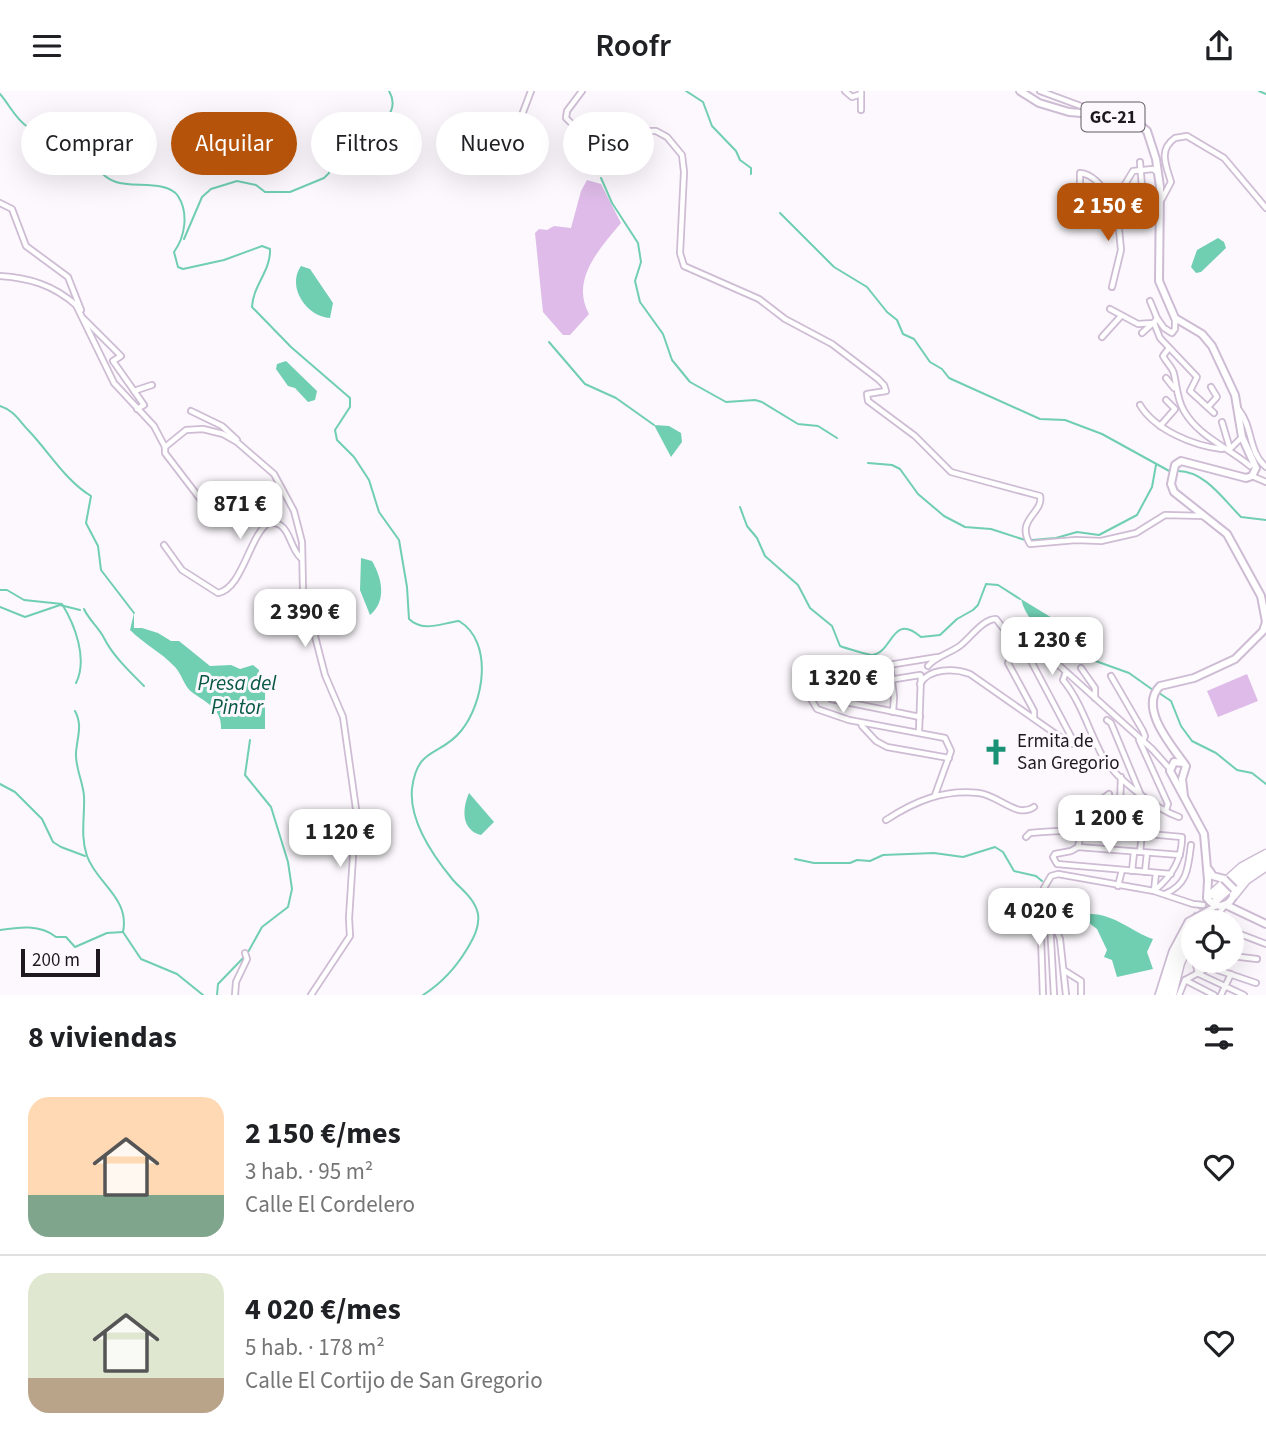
<!DOCTYPE html>
<html lang="es">
<head>
<meta charset="utf-8">
<style>
  body { margin:0; font-family:"Source Sans 3",sans-serif; background:#f6f6f6; color:#202124; height:100vh; display:flex; flex-direction:column; font-size:26px; white-space:nowrap }
  * { box-sizing:border-box; margin:0 }
  p { font-size:23px; color:#757577 }
  .icon { flex:none; width:38px; height:38px; fill:none; stroke:currentColor; stroke-width:2; stroke-linecap:round; stroke-linejoin:round }
  .map { position:relative; height:904px; overflow:hidden }
  .details { display:flex; flex-direction:column; background:#fff; flex:1 }
  .details>* { flex:none }
  .hud { position:absolute; left:21px; top:21px; width:700px; height:63px; display:flex; gap:14px }
  .fabs { position:absolute; left:1181px; top:819px; display:grid; gap:14px }
  .fabs a { display:grid; place-items:center; width:63px; height:63px; border-radius:50%; background:#fff; box-shadow:0 7px 28px #0002; font-size:35px }
  .scale { position:absolute; left:21px; bottom:18px; width:79px; box-sizing:border-box; padding-left:7px; border:4px solid #1f1821; border-top:0; font-size:19px; line-height:24px; white-space:nowrap; color:#1f1821; -webkit-text-stroke:5px #fcf8fd; paint-order:stroke }
  .price { position:absolute; translate:-50% -60px; padding:0 16px; border-radius:14px; background:#fff; color:#222; font-size:23px; line-height:46px; filter:drop-shadow(0 2px 4px #0008) }
  .price::after { content:''; position:absolute; left:50%; top:42px; width:21px; height:16px; margin-left:-10px; background:inherit; clip-path:polygon(0 0,100% 0,50% 100%) }
  .price.on { background:#b45309; color:#fff }
  ul { padding:0; list-style:none }
  li { display:flex; align-items:center; gap:21px; height:175px; padding:0 28px }
  li+li { border-top:2px solid #e0e0e0 }
  li span { display:grid; place-items:center; flex:none; width:196px; height:140px; border-radius:21px; color:#555 }
  li>.icon { margin-inline-start:auto }
  span .icon { width:84px; height:84px; fill:#fffc; stroke-width:1 }
  li b { font-size:30px }
  h2 { display:flex; justify-content:space-between; align-items:center; height:84px; padding:0 28px; font-size:30px }
  .pill { padding:0 24px; border-radius:32px; background:#fff; box-shadow:0 7px 28px #0002; font-size:24px; line-height:63px }
  .pill.on { background:#b45309; color:#fff }
  header { display:flex; justify-content:space-between; align-items:center; height:91px; padding:0 28px; background:#fff; font-size:32px; font-weight:600 }
  .map>svg:first-child { display:block }
  .green { fill:#debbe8 }
  .water { fill:#70ceb1 }
  .lines { fill:none; stroke-linecap:round; stroke-linejoin:round }
  .stream { stroke:#70ceb1; stroke-width:2 }
  .highway-tunnel { stroke:#dbd6dc; stroke-width:8; stroke-dasharray:8 4; stroke-linecap:butt }
  .minor-casing { stroke:#cebcd4; stroke-width:8 }
  .major-casing { stroke:#cebcd4; stroke-width:10 }
  .highway-casing { stroke:#cebcd4; stroke-width:11 }
  .minor { stroke:#fff; stroke-width:4.5 }
  .major { stroke:#fff; stroke-width:6 }
  .highway { stroke:#fff; stroke-width:8 }
  .major-bridge-casing { stroke:#cebcd4; stroke-width:10; stroke-linecap:butt }
  .major-bridge { stroke:#fff; stroke-width:6 }
  .labels { text-anchor:middle; dominant-baseline:central; stroke-width:6; stroke-linejoin:round; paint-order:stroke }
  .shield { fill:#fcf8fd; stroke:#615b63; stroke-width:2 }
  .shield-label { font-size:18px; font-weight:bold; fill:#1f1821 }
  .poi-label { font-size:19px; fill:#1f1821; stroke:#fcf8fd; text-anchor:start }
  .water-label { font-size:21px; font-style:italic; fill:#075846; stroke:#fcf8fd }
</style>
</head>
<body>
<header><svg class="icon" aria-label="menu" viewBox="0 0 24 24"><path d="M4 6h16M4 12h16M4 18h16"/></svg>Roofr<svg class="icon" aria-label="share" viewBox="0 0 24 24"><path d="M12 15V3M7 8l5-5 5 5M5 13v7h14v-7"/></svg></header>
<div class="map">
<svg width="1266" height="904" viewBox="0 0 1266 904">
  <rect width="100%" height="100%" fill="#fcf8fd"/>
  <g class="green">
    <path d="M587,89L601,93L621,132C600,157 570,189 589,223L570,244H563L543,221L535,142L539,138L547,139L554,135L571,137L581,100Z"/>
    <path d="M1247,583L1258,610L1218,626L1207,600Z"/>
  </g>
  <g class="water">
    <path d="M1218,147L1224,151L1226,157L1201,181L1196,182L1191,176L1197,159Z"/>
    <path d="M301,175L310,178L333,212L330,227C307,226 286,196 301,175Z"/>
    <path d="M286,270L317,300L315,309L308,311L295,297L288,295L276,278L277,273Z"/>
    <path d="M654,334L669,335L681,342L682,351L671,366Z"/>
    <path d="M361,467L372,470C382,487 387,510 370,524L360,499Z"/>
    <path d="M1021,508L1062,533L1054,546C1038,539 1025,525 1021,508Z"/>
    <path d="M134,522V537H142L158,542L171,550H179L210,575L231,574L240,578L253,574L259,579L258,590L265,602V638H221C222,618 207,612 193,602C184,596 182,583 175,576C161,561 144,553 130,539Z"/>
    <path d="M469,702L494,731L481,744C461,739 462,718 469,702Z"/>
    <path d="M1089,823C1113,822 1132,841 1153,848L1147,861L1153,878L1117,886L1112,869L1104,866L1107,859L1097,838L1089,832Z"/>
  </g>
  <g class="lines">
    <g class="stream">
      <path d="M686,0L703,11L712,35L736,60L740,69L751,77V83"/>
      <path d="M1259,0L1266,3"/>
      <path d="M0,3C9,13 16,29 28,36C41,44 59,42 73,51C90,63 96,84 116,91C133,97 167,89 178,105C189,122 185,146 174,161L178,176L183,178L224,169L262,155L270,158C271,180 253,194 252,216L291,256L350,307V316L335,339L337,349L354,366L369,389L379,421L399,449L407,496L409,528C424,542 441,532 459,530C494,551 484,612 461,640C440,666 417,655 412,698C409,730 433,765 453,789C462,799 475,808 478,823C480,836 473,848 467,858C455,878 442,892 423,904"/>
      <path d="M601,87L612,112L638,152L641,171L635,190L640,211L663,243L672,269L690,291L726,311L755,309L762,311L798,333L818,335L837,347"/>
      <path d="M780,122L834,176L867,196L887,221L897,229L903,243L914,248L930,271L942,278L949,287L1040,328L1065,329L1102,343L1171,381"/>
      <path d="M184,148L202,106L211,98L237,90L256,94L265,101H290L324,87L329,82L333,65C349,52 359,56 366,36L378,37C389,26 398,15 389,0"/>
      <path d="M549,251L585,293L616,307L654,334"/>
      <path d="M0,315C15,320 19,330 29,340C49,361 66,390 91,405L86,432L98,455L101,479L134,522"/>
      <path d="M868,372L892,374L900,378L918,403L944,425L965,436L991,438L1025,449"/>
      <path d="M1177,380C1204,379 1224,409 1241,426L1266,429"/>
      <path d="M740,416L747,435L757,447L765,465L798,494L810,517L832,535L840,555C845,557 869,564 872,564C894,561 891,521 921,546L940,544L957,528L973,519L978,514L986,493L998,494L1020,508"/>
      <path d="M1032,449L1056,447L1077,441L1099,444L1137,424L1152,396L1156,374"/>
      <path d="M0,499H7L24,509L62,513C75,534 88,568 76,592"/>
      <path d="M0,516L25,526L60,514L80,519"/>
      <path d="M84,518C89,529 99,537 104,547C113,565 129,580 144,595"/>
      <path d="M1064,546L1090,568L1129,582L1153,599"/>
      <path d="M1159,602L1171,610L1181,635L1192,650L1216,662L1237,679L1252,682L1266,693"/>
      <path d="M75,620C83,635 77,646 76,662C75,676 83,691 84,705C85,725 80,745 87,765C97,793 130,807 123,841L141,868L177,883L203,904"/>
      <path d="M0,693L15,701L42,728L53,751L61,756L85,765"/>
      <path d="M795,768L814,772H850L857,769L870,770L883,764L934,762L963,766L995,756L1003,761L1014,780L1036,785L1042,790"/>
      <path d="M1051,799C1063,810 1083,806 1089,823"/>
      <path d="M0,839C19,836 40,833 56,846H66L75,856L107,842L123,841"/>
      <path d="M217,904L218,893L247,863L262,836L288,816L292,798L288,771L271,716L245,684L250,649"/>
    </g>
    <path class="highway-tunnel" d="M1193,829L1212,803"/>
    <g class="minor-casing">
      <g id="minor">
        <path d="M582,0L567,20L566,27L572,33L622,51L647,40H656L667,46L682,64L684,81L680,162L684,175L759,208L785,228L832,253L878,288L884,294L886,300L867,303L868,310L915,345L951,381L1040,405C1044,422 1015,428 1030,453L1076,449L1101,450L1136,442L1165,424L1205,425"/>
        <path d="M845,0L852,6L861,3"/>
        <path d="M861,0V19"/>
        <path d="M1040,0L1097,21"/>
        <path d="M521,31L535,37L531,49"/>
        <path d="M511,53L531,0"/>
        <path d="M1140,71L1142,96"/>
        <path d="M1084,106L1080,101V82C1095,83 1106,100 1113,113L1133,80L1153,78L1158,82"/>
        <path d="M1162,108L1171,91C1166,74 1158,59 1175,47L1187,45L1224,67L1266,117"/>
        <path d="M0,112L12,118L26,155L68,186L81,219"/>
        <path d="M0,185C30,187 53,194 76,214L114,292L154,335L165,356L186,339L203,338L223,343L237,351L274,383L294,420L302,451L303,499L325,584L343,626L356,718L349,827L350,845L311,904"/>
        <path d="M1112,196L1121,159L1118,128L1113,113"/>
        <path d="M1150,210L1157,227"/>
        <path d="M1110,218L1138,233L1154,232L1157,227L1164,237L1172,242L1175,238V227"/>
        <path d="M84,228L121,265L113,270L144,314L137,318"/>
        <path d="M1154,232L1160,247L1197,286L1190,300L1214,322"/>
        <path d="M1142,242L1153,232"/>
        <path d="M1102,246L1121,225"/>
        <path d="M1169,257L1163,265C1166,271 1173,277 1174,283C1177,296 1177,308 1184,320C1199,346 1229,357 1250,375"/>
        <path d="M1166,287L1174,297"/>
        <path d="M134,300L152,294"/>
        <path d="M1140,314C1155,339 1194,355 1222,358"/>
        <path d="M1208,316L1217,306L1211,296"/>
        <path d="M1239,319C1253,336 1248,361 1266,376"/>
        <path d="M191,320L222,335L237,349"/>
        <path d="M1222,331L1230,358"/>
        <path d="M1160,335L1175,318L1166,309"/>
        <path d="M165,356V362L201,409"/>
        <path d="M1231,357L1242,346"/>
        <path d="M1252,385L1266,391"/>
        <path d="M164,454L182,479L218,502C242,498 249,446 268,432C291,429 288,456 301,467"/>
        <path d="M1034,558L1031,570L1075,653"/>
        <path d="M1010,567L1008,572L1034,620V626"/>
        <path d="M890,574L894,606L893,621"/>
        <path d="M928,575C936,565 951,562 961,554C971,546 983,528 996,528L1011,547L1053,569L1152,658L1170,678"/>
        <path d="M1081,577L1095,597V607"/>
        <path d="M1066,581L1063,589C1082,612 1089,641 1103,666C1116,688 1156,718 1179,726"/>
        <path d="M1111,585L1143,640L1145,645L1143,650"/>
        <path d="M830,588L831,608L920,626"/>
        <path d="M870,592L920,584"/>
        <path d="M920,593C929,577 954,577 970,583L1070,653H1075"/>
        <path d="M1107,629L1111,632L1140,702L1138,731"/>
        <path d="M861,632L862,635L876,650L887,656L949,667"/>
        <path d="M919,641L921,585"/>
        <path d="M1139,649L1168,713L1166,719"/>
        <path d="M935,704L951,660L945,647L849,629L817,618L811,608L815,601L839,582L938,566"/>
        <path d="M886,729C915,710 944,698 979,702C998,704 1017,728 1034,716"/>
        <path d="M1077,739L1082,723L1109,703"/>
        <path d="M1082,739L1078,756L1071,760L1055,763L1053,766L1057,773L1171,783"/>
        <path d="M1100,739L1102,709"/>
        <path d="M1119,740L1121,686"/>
        <path d="M1026,746L1030,742C1082,737 1131,741 1182,746C1182,769 1172,785 1155,799"/>
        <path d="M1078,756L1180,764"/>
        <path d="M1140,761L1142,742"/>
        <path d="M1132,780L1134,761"/>
        <path d="M1145,781L1147,762"/>
        <path d="M1118,795L1122,779"/>
        <path d="M1154,800L1156,782"/>
        <path d="M1165,803C1188,793 1188,777 1191,754"/>
        <path d="M1051,826L1060,848L1066,904"/>
        <path d="M1213,831L1225,814"/>
        <path d="M1232,840L1266,853"/>
        <path d="M1041,846L1043,904"/>
        <path d="M1232,865L1257,868"/>
        <path d="M1195,870L1198,882"/>
        <path d="M1065,880L1081,890V904"/>
        <path d="M1199,883L1244,904"/>
        <path d="M1185,889L1214,904"/>
        <path d="M235,904L236,891L247,868L245,862"/>
        <path d="M1054,904L1050,832L1046,819L1044,797L1051,785L1058,783L1154,800L1193,813L1203,814"/>
        <path d="M1158,904L1172,860L1188,830L1216,815"/>
        <path d="M1179,904L1185,889L1209,876L1256,892"/>
        <path d="M1221,904L1231,883"/>
      </g>
    </g>
    <g class="major-casing">
      <g id="major">
        <path d="M1020,0L1039,12L1069,21L1131,26L1147,40L1156,68L1160,96L1159,190L1175,227L1202,243L1212,255L1235,304L1242,346L1256,377L1252,385L1246,387L1181,370L1175,374L1171,393L1174,401L1227,443L1261,505L1266,531L1263,540L1235,568L1194,587L1160,595C1138,617 1172,655 1186,675L1182,688L1184,705"/>
        <path d="M1183,672L1174,671L1170,680L1204,743L1208,789L1207,807C1215,818 1227,817 1233,806"/>
        <path d="M1209,779L1213,785L1224,788"/>
        <path d="M1226,814L1266,833"/>
      </g>
    </g>
    <g class="highway-casing">
      <g id="highway">
        <path d="M1212,803L1242,776L1266,763"/>
        <path d="M1234,804L1246,789L1265,776"/>
        <path d="M1217,808L1246,782L1266,770"/>
        <path d="M1200,831L1201,829"/>
        <path d="M1164,904L1173,870L1191,833"/>
        <path d="M1172,904L1180,872L1194,842"/>
      </g>
    </g>
    <use href="#minor" class="minor"/>
    <use href="#major" class="major"/>
    <use href="#highway" class="highway"/>
    <g class="major-bridge-casing">
      <path id="major-bridge" d="M1224,788L1234,798"/>
    </g>
    <use href="#major-bridge" class="major-bridge"/>
  </g>
  <defs>
    <g id="church-bare" transform="scale(2.1)"><path d="M-1.2-6h2.4v3.5h3.3v2.4h-3.3V6h-2.4V-.1h-3.3v-2.4h3.3Z" fill="#1b9275" stroke="#fcf8fd" stroke-width="2.5" paint-order="stroke"/></g>
  </defs>
  <g fill-rule="evenodd">
    <use href="#church-bare" x="996" y="661"/>
  </g>
  <g class="labels">
    <rect class="shield" x="1081.5" y="11.5" width="63" height="29" rx="5"/>
    <g class="shield-label">
      <text x="1113" y="26">GC-21</text>
    </g>
    <g class="poi-label">
      <text x="1017" y="650">Ermita de<tspan x="1017" dy="22">San Gregorio</tspan></text>
    </g>
    <g class="water-label">
      <text x="237" y="592">Presa del<tspan x="237" dy="24">Pintor</tspan></text>
    </g>
  </g>
</svg>
<div class="fabs">
<a><svg class="icon" aria-label="locate" viewBox="0 0 24 24"><circle cx="12" cy="12" r="6"/><path d="M12 2v4M12 18v4M2 12h4M18 12h4"/></svg></a>
</div>
<div class="scale">200 m</div>
<b class="price on" style="left:1108px;top:152px">2 150 €</b>
<b class="price" style="left:240px;top:450px">871 €</b>
<b class="price" style="left:305px;top:558px">2 390 €</b>
<b class="price" style="left:1052px;top:586px">1 230 €</b>
<b class="price" style="left:843px;top:624px">1 320 €</b>
<b class="price" style="left:1109px;top:764px">1 200 €</b>
<b class="price" style="left:340px;top:778px">1 120 €</b>
<b class="price" style="left:1039px;top:857px">4 020 €</b>
<div class="hud">
<a class="pill">Comprar</a>
<a class="pill on">Alquilar</a>
<a class="pill">Filtros</a>
<a class="pill">Nuevo</a>
<a class="pill">Piso</a>
</div>
</div>
<section class="details">
<h2>8 viviendas<svg class="icon" aria-label="filters" viewBox="0 0 24 24"><path d="M4 7h16M4 17h16"/><circle cx="9" cy="7" r="2"/><circle cx="15" cy="17" r="2"/></svg></h2>
<ul>
<li><span style="background:linear-gradient(#ffd9b3 70%,#7fa58c 0)"><svg class="icon" aria-label="home" viewBox="0 0 24 24"><path d="M3 11l9-7 9 7M6 9v11h12V9"/></svg></span><div><b>2 150 €/mes</b><p>3 hab. · 95 m²</p><p>Calle El Cordelero</p></div><svg class="icon" aria-label="heart" viewBox="0 0 24 24"><path d="M12 20l-8-8c-3-5 5-10 8-4 3-6 11-1 8 4z"/></svg></li>
<li><span style="background:linear-gradient(#dfe7d0 75%,#b9a48a 0)"><svg class="icon" aria-label="home" viewBox="0 0 24 24"><path d="M3 11l9-7 9 7M6 9v11h12V9"/></svg></span><div><b>4 020 €/mes</b><p>5 hab. · 178 m²</p><p>Calle El Cortijo de San Gregorio</p></div><svg class="icon" aria-label="heart" viewBox="0 0 24 24"><path d="M12 20l-8-8c-3-5 5-10 8-4 3-6 11-1 8 4z"/></svg></li>
</ul>
</section>
</body>
</html>
